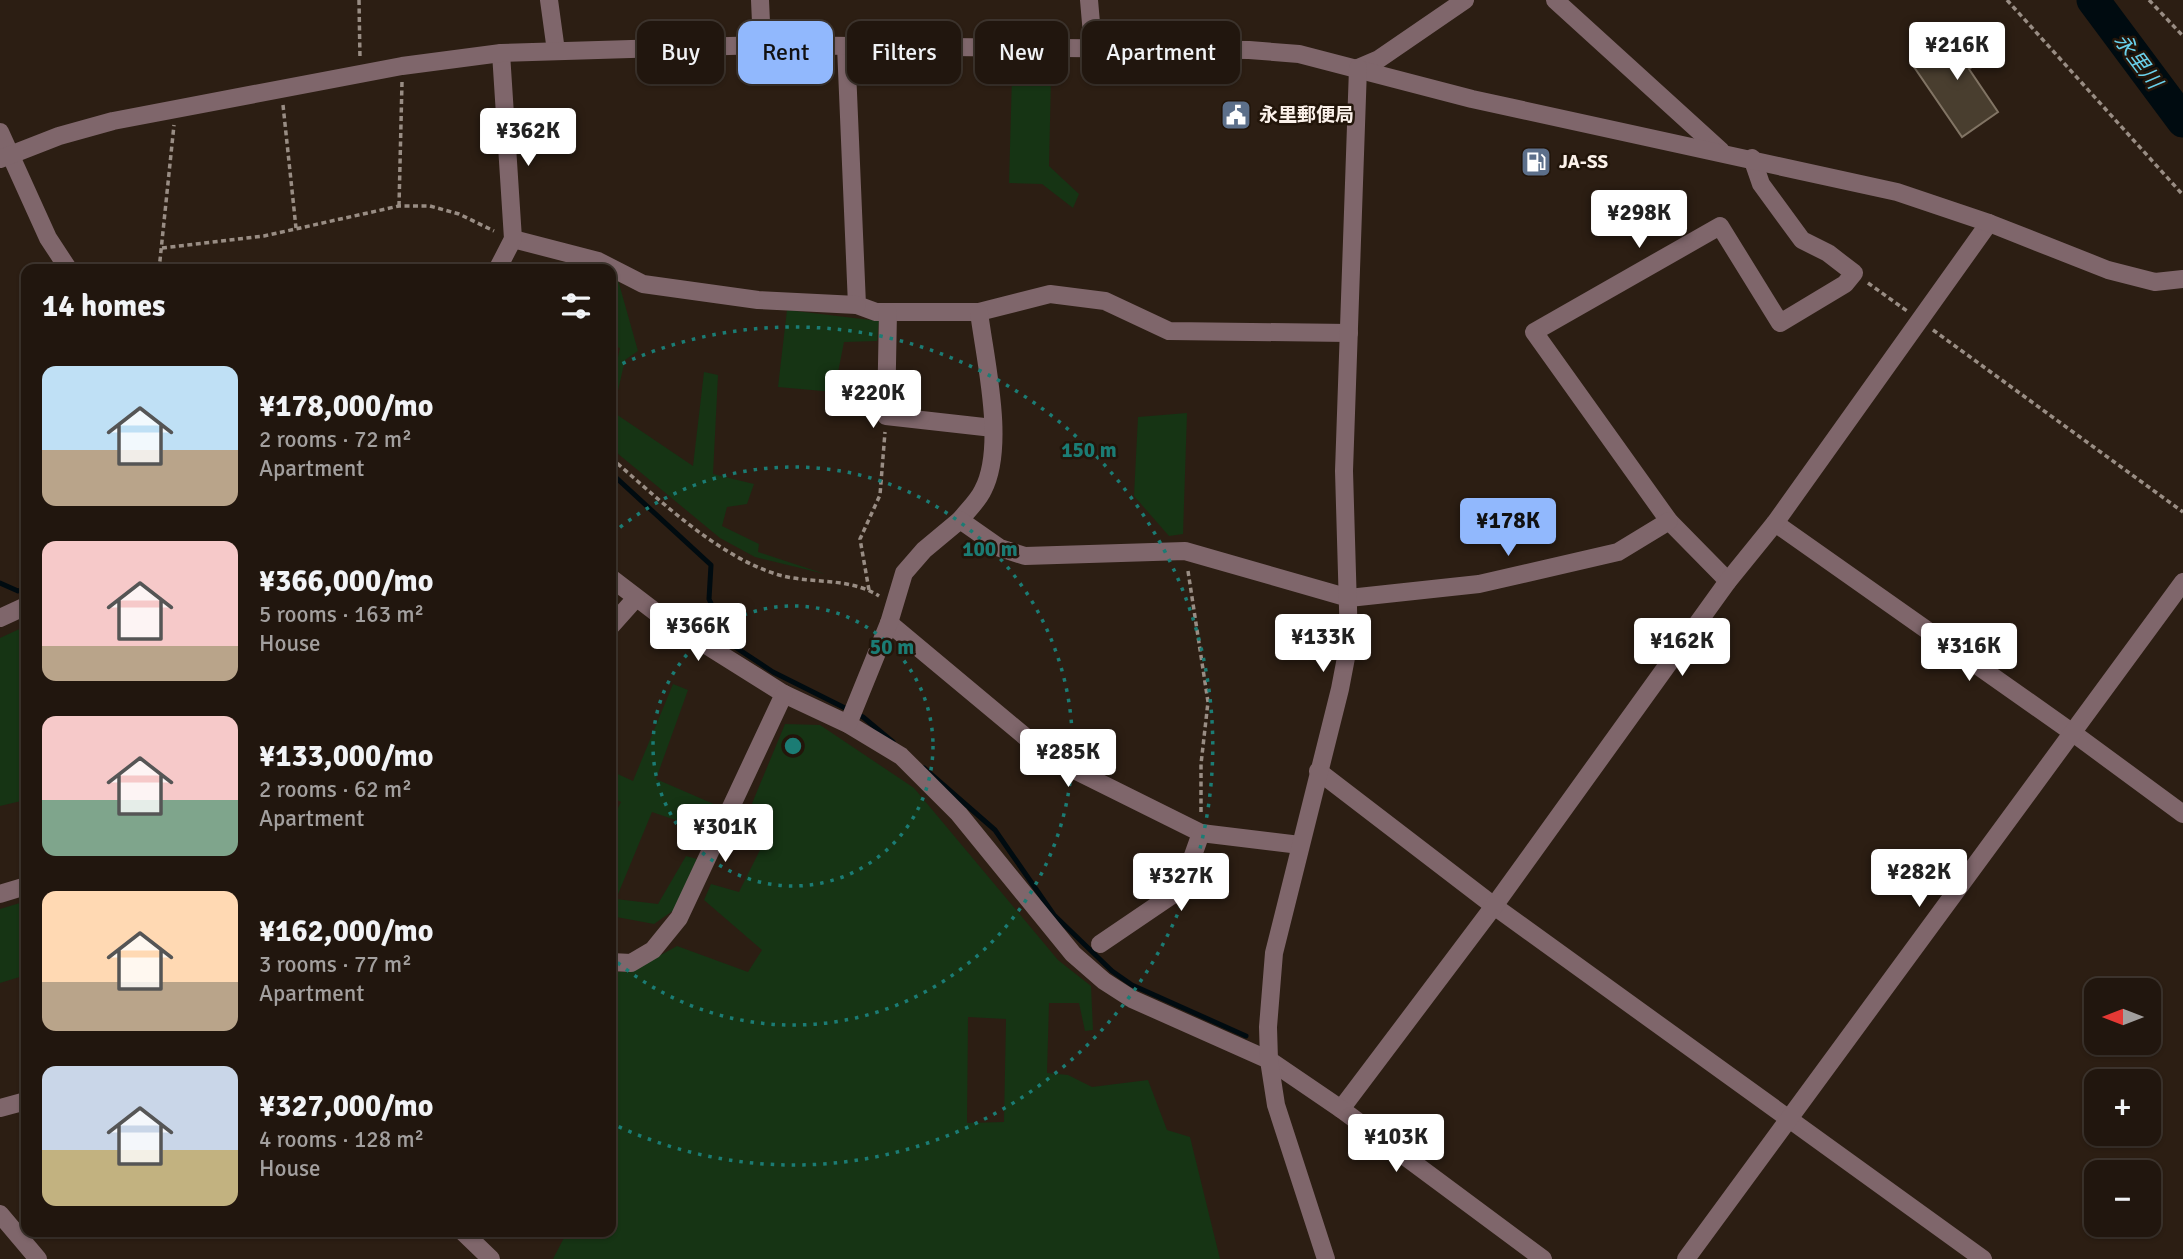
<!DOCTYPE html>
<html lang="en">
<head>
<meta charset="utf-8">
<style>
  body { margin:0; font-family:Signika,"Noto Sans JP",sans-serif; background:#2d231c; color:#f1f3f6; height:100vh; display:flex; flex-direction:column; font-size:26px; white-space:nowrap }
  * { box-sizing:border-box; margin:0 }
  p { font-size:23px; color:#a29f9e }
  .icon { flex:none; width:38px; height:38px; fill:none; stroke:currentColor; stroke-width:2; stroke-linecap:round; stroke-linejoin:round }
  .map { position:relative; flex:1; overflow:hidden }
  .sheet { position:absolute; left:21px; top:264px; width:595px; height:973px; display:flex; flex-direction:column; background:#21160e; border-radius:14px; box-shadow:0 2px 5px #0004,0 0 0 2px #3e352e }
  .sheet>* { flex:none }
  .top-card { position:absolute; left:637px; top:21px; width:665px; height:63px; display:flex; gap:14px }
  .needle { width:46px; rotate:270deg }
  .buttons { position:absolute; left:2084px; top:978px; display:grid; gap:14px }
  .buttons a { display:grid; place-items:center; width:77px; height:77px; border-radius:14px; background:#21160e; box-shadow:0 2px 5px #0004,0 0 0 2px #3e352e; font-size:35px }
  .price { position:absolute; translate:-50% -60px; padding:0 16px; border-radius:7px; background:#fff; color:#222; font-size:23px; line-height:46px; filter:drop-shadow(0 2px 4px #0008) }
  .price::after { content:''; position:absolute; left:50%; top:42px; width:21px; height:16px; margin-left:-10px; background:inherit; clip-path:polygon(0 0,100% 0,50% 100%) }
  .price.on { background:#91b8fd; color:#111 }
  ul { padding:0; list-style:none }
  li { display:flex; align-items:center; gap:21px; height:175px; padding:0 21px }
  li span { display:grid; place-items:center; flex:none; width:196px; height:140px; border-radius:14px; color:#555 }
  li>.icon { margin-inline-start:auto }
  span .icon { width:84px; height:84px; fill:#fffc; stroke-width:1 }
  li b { font-size:30px }
  h2 { display:flex; justify-content:space-between; align-items:center; height:84px; padding:0 21px; font-size:30px }
  .pill { padding:0 24px; border-radius:14px; background:#21160e; box-shadow:0 2px 5px #0004,0 0 0 2px #3e352e; font-size:24px; line-height:63px }
  .pill.on { background:#91b8fd; color:#111 }
  .map>svg:first-child { display:block }
  .green { fill:#163414; fill-rule:evenodd }
  .lines { fill:none; stroke-linecap:round; stroke-linejoin:round }
  .stream { stroke:#000b10; stroke-width:5 }
  .river { stroke:#000b10; stroke-width:33 }
  .building { fill:#493e2f; stroke:#817464; stroke-width:2 }
  .path { stroke:#998d84; stroke-width:3.5; stroke-dasharray:5 3.5; stroke-linecap:butt }
  .minor { stroke:#7f666b; stroke-width:18 }
  .tertiary { stroke:#7f666b; stroke-width:18 }
  .ring { fill:none; stroke:#1b7c74; stroke-width:3.5; stroke-dasharray:3.5 7 }
  .labels { text-anchor:middle; dominant-baseline:central; stroke-width:5; stroke-linejoin:round; paint-order:stroke }
  .poi-label { font-size:19px; font-weight:bold; fill:#fbf1ea; stroke:#22150a; text-anchor:start }
  .water-label { font-size:21px; font-style:italic; fill:#6ad1ec; stroke:#22150a }
  .centre { fill:#1b7c74; stroke:#22150a; stroke-width:3.5 }
  .ring-label { font-size:21px; text-anchor:middle; font-weight:bold; fill:#1b7c74; stroke:#22150a; stroke-width:5; stroke-linejoin:round; paint-order:stroke }
</style>
</head>
<body>
<div class="map">
<svg width="2183" height="1259" viewBox="0 0 2183 1259">
  <rect width="100%" height="100%" fill="#2c1e13"/>
  <g class="green">
    <path d="M1012,75L1051,76L1049,166L1079,194L1073,208L1042,184L1009,183Z"/>
    <path d="M611,278L618,280L638,351L625,360L613,412L693,466L704,372L718,375L713,474L754,484L747,504L727,507L722,526L759,544L758,552L825,574L755,557L720,538L611,448V370H615L620,348L611,345Z"/>
    <path d="M787,310L879,321L877,341L844,342L834,392L778,387Z"/>
    <path d="M1187,413L1183,534L1169,536L1134,496L1138,417Z"/>
    <path d="M26,626V804L21,801L0,806V638Z"/>
    <path d="M673,684L688,690L656,779L716,805L705,830L652,812L616,899L658,904L686,856L697,859L674,910L654,924L611,916V822L621,802L611,797V771L633,781Z"/>
    <path d="M785,724L820,725L914,788L1058,960L1091,986L1093,1030L1085,1031L1079,1003H1049L1047,1073L1068,1075L1092,1087L1148,1080L1167,1130L1190,1137L1220,1259H553L567,1232H611V972H630L677,946L748,972L762,950L704,900L711,884L739,892L765,840L746,818ZM968,1017L1006,1019L1004,1122L967,1123Z"/>
    <path d="M20,903L26,922V975L0,983V909Z"/>
  </g>
  <g class="lines">
    <g class="stream">
      <path d="M611,473L711,565L709,599L729,643L773,672L863,717L893,742"/>
      <path d="M0,583L18,591L26,588"/>
      <path d="M924,768L995,830L1054,915L1112,971L1132,985L1246,1036"/>
    </g>
    <path class="river" d="M2093,0L2183,121"/>
  </g>
  <path class="building" d="M1965,28L1986,58L1969,69L1998,112L1962,137L1912,64Z"/>
  <g class="lines">
    <g class="path">
      <path d="M359,0L360,59"/>
      <path d="M2007,0L2183,195"/>
      <path d="M2149,0L2183,36"/>
      <path d="M283,105L296,228"/>
      <path d="M399,206L402,82"/>
      <path d="M162,248L264,236L399,206H430L459,214L494,231"/>
      <path d="M159,270L174,125"/>
      <path d="M1868,283L1907,311"/>
      <path d="M1933,330L2183,512"/>
      <path d="M611,458C659,499 716,556 779,575C812,584 849,577 879,596"/>
      <path d="M1188,571L1208,702L1201,764V813"/>
      <path d="M869,590L860,539L880,495L885,432"/>
    </g>
    <g class="minor">
      <path d="M549,0L556,51"/>
      <path d="M760,0L762,45"/>
      <path d="M1089,0L1093,46"/>
      <path d="M1555,0L1721,151"/>
      <path d="M846,46L857,305L876,312H979L1050,294L1105,301L1169,331L1349,333"/>
      <path d="M1358,68L1379,59L1465,0"/>
      <path d="M0,132L48,238L69,270"/>
      <path d="M513,239L598,261L643,284L758,300L857,305"/>
      <path d="M497,270L513,239L501,53"/>
      <path d="M888,312L886,416L993,428"/>
      <path d="M960,520C967,511 978,501 983,490C1006,446 985,360 979,312"/>
      <path d="M1775,523L2073,733L2183,814"/>
      <path d="M611,578L666,620L784,694L848,724L901,756L959,814L1073,954L1104,981L1132,999L1269,1060"/>
      <path d="M1728,581L1669,521L1534,332L1720,226L1780,323L1845,284L1854,273L1828,253L1802,240L1761,184L1752,158"/>
      <path d="M0,618L26,606"/>
      <path d="M889,623L1052,759L1201,833L1300,845"/>
      <path d="M611,626L636,598"/>
      <path d="M848,724L889,623L904,573L924,550L960,520L1000,548L1025,556L1185,551L1349,598L1479,584L1618,552L1669,521"/>
      <path d="M1318,771L1494,906L1983,1259"/>
      <path d="M0,894L26,886"/>
      <path d="M1100,944L1181,889L1201,833"/>
      <path d="M611,962L631,963L653,950L679,918L784,694"/>
      <path d="M0,1108L26,1101"/>
      <path d="M1341,1109L1494,906L1728,581L1775,523L1989,223"/>
      <path d="M0,1214L38,1259"/>
      <path d="M463,1232L491,1259"/>
      <path d="M1686,1259L2183,582"/>
    </g>
    <g class="tertiary">
      <path d="M0,159L59,136L113,121L402,66L501,53L762,45L1249,50L1299,54L1472,99L1897,192L1989,223L2108,270L2155,282L2183,279"/>
      <path d="M1269,1060L1341,1109L1543,1259"/>
      <path d="M1326,1259L1276,1105L1269,1060L1268,1027L1274,953L1340,689L1349,642L1344,471L1358,68"/>
    </g>
  </g>
  <g class="ring">
    <circle cx="793" cy="746" r="140"/>
    <path d="M612 534A279 279 0 1 1 612 958"/>
    <path d="M613 368A419 419 0 1 1 613 1124"/>
  </g>
  <defs>
    <g id="civic-square" transform="scale(1.575)"><rect x="-9" y="-9" width="18" height="18" rx="4" fill="#5c6f8a" stroke="#22150a"/><path d="M-.6-6.5H3V-4.5H.6V-3L4-1V1h2V6H-6V1h2V-1L-.6-3ZM-1.2 2.5V6h2.4V2.5Z" fill="#fff"/></g>
    <g id="fuel-square" transform="scale(1.575)"><rect x="-9" y="-9" width="18" height="18" rx="4" fill="#5c6f8a" stroke="#22150a"/><path d="M-5.5-6h7V0h2V4h1.3V-2.5L3-4.5l.8-.8L6-3V5H2.5V1h-1V6h-7ZM-4.2-4.7v3.2H.2V-4.7Z" fill="#fff"/></g>
  </defs>
  <g fill-rule="evenodd">
    <use href="#civic-square" x="1236" y="115"/>
    <use href="#fuel-square" x="1536" y="162"/>
  </g>
  <g class="labels">
    <g class="poi-label">
      <text x="1259" y="115">永里郵便局</text>
      <text x="1559" y="162">JA-SS</text>
    </g>
    <g class="water-label">
      <text transform="translate(2138 61) rotate(53)">永里川</text>
    </g>
  </g>
  <circle cx="793" cy="746" r="10" class="centre"/>
  <g class="ring-label">
    <text x="1089" y="457">150 m</text>
    <text x="990" y="556">100 m</text>
    <text x="892" y="654">50 m</text>
  </g>
</svg>
<div class="buttons">
<a><svg class="needle" viewBox="-14 -14 28 28"><path d="M0-13l5 13h-10z" fill="#e53935"/><path d="M0 13l5-13h-10z" fill="#a29f9e"/></svg></a>
<a>+</a>
<a>−</a>
</div>
<b class="price" style="left:1957px;top:82px">¥216K</b>
<b class="price" style="left:528px;top:168px">¥362K</b>
<b class="price" style="left:1639px;top:250px">¥298K</b>
<b class="price" style="left:873px;top:430px">¥220K</b>
<b class="price on" style="left:1508px;top:558px">¥178K</b>
<b class="price" style="left:698px;top:663px">¥366K</b>
<b class="price" style="left:1323px;top:674px">¥133K</b>
<b class="price" style="left:1682px;top:678px">¥162K</b>
<b class="price" style="left:1969px;top:683px">¥316K</b>
<b class="price" style="left:1068px;top:789px">¥285K</b>
<b class="price" style="left:725px;top:864px">¥301K</b>
<b class="price" style="left:1919px;top:909px">¥282K</b>
<b class="price" style="left:1181px;top:913px">¥327K</b>
<b class="price" style="left:1396px;top:1174px">¥103K</b>
<div class="top-card">
<a class="pill">Buy</a>
<a class="pill on">Rent</a>
<a class="pill">Filters</a>
<a class="pill">New</a>
<a class="pill">Apartment</a>
</div>
<section class="sheet">
<h2>14 homes<svg class="icon" aria-label="filters" viewBox="0 0 24 24"><path d="M4 7h16M4 17h16"/><circle cx="9" cy="7" r="2"/><circle cx="15" cy="17" r="2"/></svg></h2>
<ul>
<li><span style="background:linear-gradient(#bfe0f5 60%,#b9a48a 0)"><svg class="icon" aria-label="home" viewBox="0 0 24 24"><path d="M3 11l9-7 9 7M6 9v11h12V9"/></svg></span><div><b>¥178,000/mo</b><p>2 rooms · 72 m²</p><p>Apartment</p></div></li>
<li><span style="background:linear-gradient(#f6c9c9 75%,#b9a48a 0)"><svg class="icon" aria-label="home" viewBox="0 0 24 24"><path d="M3 11l9-7 9 7M6 9v11h12V9"/></svg></span><div><b>¥366,000/mo</b><p>5 rooms · 163 m²</p><p>House</p></div></li>
<li><span style="background:linear-gradient(#f6c9c9 60%,#7fa58c 0)"><svg class="icon" aria-label="home" viewBox="0 0 24 24"><path d="M3 11l9-7 9 7M6 9v11h12V9"/></svg></span><div><b>¥133,000/mo</b><p>2 rooms · 62 m²</p><p>Apartment</p></div></li>
<li><span style="background:linear-gradient(#ffd9b3 65%,#b9a48a 0)"><svg class="icon" aria-label="home" viewBox="0 0 24 24"><path d="M3 11l9-7 9 7M6 9v11h12V9"/></svg></span><div><b>¥162,000/mo</b><p>3 rooms · 77 m²</p><p>Apartment</p></div></li>
<li><span style="background:linear-gradient(#c9d6e8 60%,#c2b280 0)"><svg class="icon" aria-label="home" viewBox="0 0 24 24"><path d="M3 11l9-7 9 7M6 9v11h12V9"/></svg></span><div><b>¥327,000/mo</b><p>4 rooms · 128 m²</p><p>House</p></div></li>
</ul>
</section>
</div>
</body>
</html>
